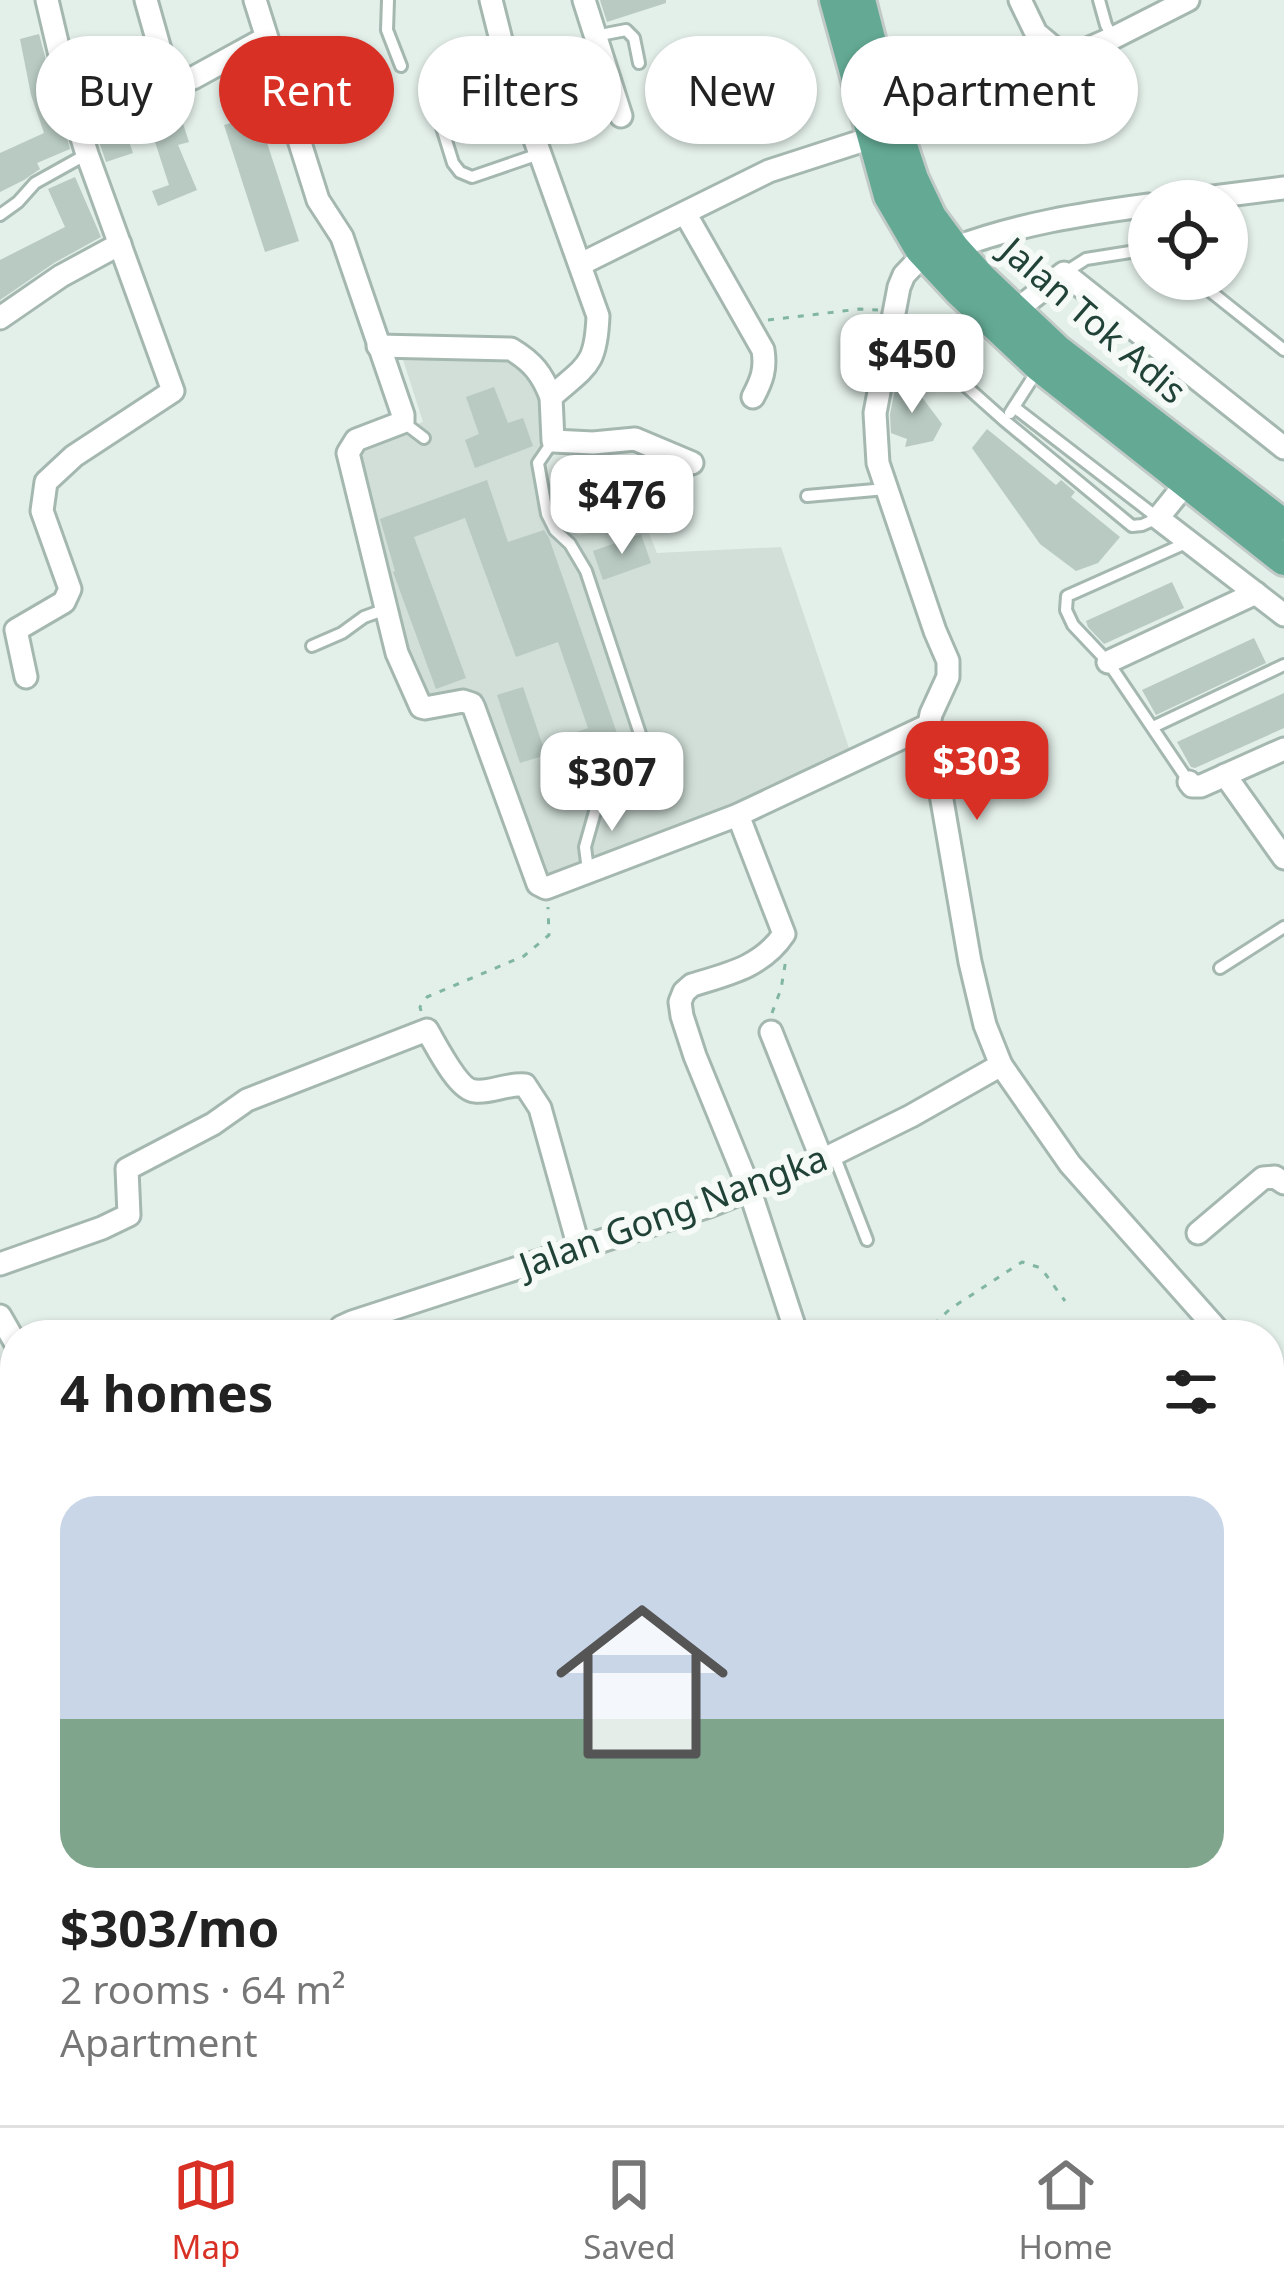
<!DOCTYPE html>
<html lang="en">
<head>
<meta charset="utf-8">
<style>
  body { margin:0; font-family:"Noto Sans",sans-serif; background:#f6f6f6; color:#222; height:100vh; display:flex; flex-direction:column; font-size:45px; white-space:nowrap }
  * { box-sizing:border-box; margin:0 }
  p { font-size:39px; color:#767676 }
  .icon { flex:none; width:66px; height:66px; fill:none; stroke:currentColor; stroke-width:2; stroke-linecap:round; stroke-linejoin:round }
  .map { position:relative; flex:1; overflow:hidden }
  .side { position:absolute; left:0px; top:1320px; width:1284px; height:807px; display:flex; flex-direction:column; background:#fff; border-radius:48px 48px 0 0; box-shadow:0 3px 9px #0004 }
  .side>* { flex:none }
  .top-card { position:absolute; left:36px; top:36px; width:1212px; height:108px; display:flex; gap:24px }
  .buttons { position:absolute; left:1128px; top:180px; display:grid; gap:24px }
  .buttons a { display:grid; place-items:center; width:120px; height:120px; border-radius:50%; background:#fff; box-shadow:0 3px 9px #0004; font-size:60px }
  .price { position:absolute; translate:-50% -102px; padding:0 27px; border-radius:24px; background:#fff; color:#222; font-size:39px; line-height:78px; filter:drop-shadow(0 3px 6px #0008) }
  .price::after { content:''; position:absolute; left:50%; top:72px; width:36px; height:27px; margin-left:-18px; background:inherit; clip-path:polygon(0 0,100% 0,50% 100%) }
  .price.selected { background:#d93025; color:#fff }
  ul { padding:0; list-style:none }
  li { display:grid; align-content:center; gap:24px; height:636px; padding:0 60px }
  li+li { border-top:3px solid #e0e0e0 }
  li span { display:grid; place-items:center; height:372px; border-radius:36px; color:#555 }
  li>.icon { margin-inline-start:auto }
  span .icon { width:216px; height:216px; fill:#fffc; stroke-width:1 }
  li b { font-size:51px }
  h2 { display:flex; justify-content:space-between; align-items:center; height:144px; padding:0 60px; font-size:51px }
  .chip { padding:0 42px; border-radius:54px; background:#fff; box-shadow:0 3px 9px #0004; font-size:42px; line-height:108px }
  .chip.selected { background:#d93025; color:#fff }
  .menu { display:flex; justify-content:space-around; align-items:center; height:168px; border-top:3px solid #e0e0e0; background:#fff; font-size:33px; color:#767676 }
  .menu a { display:grid; justify-items:center; gap:6px }
  .menu .selected { color:#d93025 }
  .map>svg:first-child { display:block }
  .built { fill:#d1dfd8 }
  .building { fill:#b8cac2 }
  .lines { fill:none; stroke-linecap:round; stroke-linejoin:round }
  .service-casing { stroke:#a5b8b0; stroke-width:16 }
  .minor-casing { stroke:#a5b8b0; stroke-width:27 }
  .primary-casing { stroke:#c1cac7; stroke-width:36 }
  .path { stroke:#80b6a2; stroke-width:3; stroke-dasharray:6 9; stroke-linecap:butt }
  .service { stroke:#fff; stroke-width:10 }
  .minor { stroke:#fff; stroke-width:21 }
  .primary { stroke:#63a993; stroke-width:30 }
  .labels { text-anchor:middle; dominant-baseline:central; stroke-width:12; stroke-linejoin:round; paint-order:stroke }
  .street-label { font-size:36px; fill:#214337; stroke:#f5faf7 }
</style>
</head>
<body>
<div class="map">
<svg width="1284" height="2125" viewBox="0 0 1284 2125">
  <rect width="100%" height="100%" fill="#e3efe9"/>
  <path class="built" d="M400,350L513,353L537,369L549,439L541,455L562,522L578,535L645,524L657,553L781,547L851,754L737,808L544,885L475,693L428,704L398,627L357,458L363,444L423,422Z"/>
  <g class="building">
    <path d="M600,0H666V3L607,22Z"/>
    <path d="M39,34L70,149L37,163L40,169L24,180L0,192V153L44,133L31,95L20,39Z"/>
    <path d="M175,99L189,142L178,145L197,190L158,206L152,191L169,185L144,108Z"/>
    <path d="M119,112L133,153L106,162L92,121Z"/>
    <path d="M258,115L299,241L265,252L224,125Z"/>
    <path d="M75,177L101,237L54,263L0,300V260L65,227L48,189Z"/>
    <path d="M897,379L909,380L942,424L933,441L905,447L907,439L891,433L890,414Z"/>
    <path d="M494,387L508,423L523,418L533,446L475,468L465,440L479,434L466,397Z"/>
    <path d="M987,429L1056,485L1061,480L1075,492L1071,497L1120,537L1098,563L1076,571L1040,544L972,448Z"/>
    <path d="M487,480L508,542L544,530L549,538L618,736L581,749L586,765L564,773L553,740L588,728L558,642L516,657L465,518L414,537L466,678L436,689L393,572L395,571L380,519Z"/>
    <path d="M641,534L651,563L603,580L593,551Z"/>
    <path d="M1172,582L1184,608L1104,644L1088,627L1086,621Z"/>
    <path d="M1254,638L1266,663L1156,715L1142,690Z"/>
    <path d="M523,687L546,755L520,763L497,695Z"/>
    <path d="M1284,693V728L1195,768L1191,767L1177,742Z"/>
  </g>
  <g class="lines">
    <g class="service-casing">
      <g id="service">
        <path d="M388,0L387,30L401,66"/>
        <path d="M1099,0L1106,25L1113,38"/>
        <path d="M595,36L626,30L634,38L639,63"/>
        <path d="M431,92L453,163L460,172L472,177L539,154"/>
        <path d="M0,215L18,202L35,183L87,154"/>
        <path d="M1064,273L1086,259L1149,249"/>
        <path d="M1195,279L1284,350"/>
        <path d="M893,329L911,337L1005,421L1132,526L1142,525L1158,518L1014,407"/>
        <path d="M1010,413L1039,368"/>
        <path d="M403,422L424,438"/>
        <path d="M553,441L538,463L547,514L555,530L570,544L586,571L653,773L650,780L596,808L585,847L588,870"/>
        <path d="M807,496L886,489"/>
        <path d="M1186,543L1067,596L1066,610L1073,625L1108,662L1189,782"/>
        <path d="M312,646L342,633L364,617L386,609"/>
        <path d="M1153,727L1284,665"/>
        <path d="M1220,968L1284,927"/>
        <path d="M834,1155L867,1240"/>
        <path d="M493,2125L498,2112"/>
      </g>
    </g>
    <g class="minor-casing">
      <g id="minor">
        <path d="M146,0L170,85"/>
        <path d="M255,0L318,200L342,237L403,415V422L356,440L348,453L397,653L421,707L425,708L463,701L472,704L474,708L538,884L546,888L738,815L929,725"/>
        <path d="M491,0L505,56L598,316C596,366 587,365 551,397L553,441L593,443L635,439L692,463"/>
        <path d="M584,0L621,116"/>
        <path d="M1020,0L1036,33L1066,58"/>
        <path d="M72,106L193,78L266,38"/>
        <path d="M897,132L1113,38L1188,0"/>
        <path d="M1181,201L1284,188"/>
        <path d="M685,213L763,350C766,369 762,380 753,397"/>
        <path d="M954,248C1018,224 1082,214 1149,205"/>
        <path d="M924,254L904,275L899,287L875,413L878,463L935,631L948,661V677L931,714L929,725L970,962L985,1025L1001,1065L1070,1164L1222,1335"/>
        <path d="M581,264L769,171L871,138"/>
        <path d="M1015,311L1064,273L1284,448"/>
        <path d="M0,318L61,276L120,244"/>
        <path d="M378,346L511,349C533,362 542,374 551,397"/>
        <path d="M1187,482L1158,518L1284,615"/>
        <path d="M1108,662L1256,593"/>
        <path d="M26,677L16,630L64,602L70,589L42,511L46,482L74,456L173,391L87,154L72,106L47,0"/>
        <path d="M1225,775L1284,858"/>
        <path d="M1189,782L1192,786H1201L1284,749"/>
        <path d="M738,815L784,934C762,967 728,974 692,985L684,992L680,1002L682,1016L695,1056L749,1188L797,1335"/>
        <path d="M771,1032L822,1160"/>
        <path d="M1198,1233L1263,1178L1275,1177L1284,1183"/>
        <path d="M0,1264L102,1228L129,1215L127,1169L213,1124L247,1100L427,1030C436,1045 458,1090 475,1091C492,1093 507,1083 525,1085L540,1108L579,1248"/>
        <path d="M0,1316L15,1342"/>
        <path d="M343,1335L341,1327L352,1322L709,1206L822,1160L911,1116L1001,1065"/>
        <path d="M1269,1387L1284,1403"/>
        <path d="M0,1444L15,1441"/>
        <path d="M1269,1604L1284,1599"/>
        <path d="M170,2112L174,2125"/>
      </g>
    </g>
    <g class="primary-casing">
      <g id="primary">
        <path d="M835,0L889,196L920,249L959,291L1040,367L1284,560"/>
        <path d="M860,0L881,82L913,179L931,217L954,248L982,279L1057,350L1284,525"/>
      </g>
    </g>
    <g class="path">
      <path d="M768,320L860,309L878,310"/>
      <path d="M421,1011L420,1007L427,997L524,956L549,935L548,907"/>
      <path d="M772,1013L781,989L786,959"/>
      <path d="M923,1335L950,1309L1022,1262L1041,1268L1065,1301"/>
    </g>
    <use href="#service" class="service"/>
    <use href="#minor" class="minor"/>
    <use href="#primary" class="primary"/>
  </g>
  <g class="labels">
    <g class="street-label">
      <text transform="translate(1094 320) rotate(41)">Jalan Tok Adis</text>
      <text transform="translate(673 1211) rotate(-20)">Jalan Gong Nangka</text>
    </g>
  </g>
</svg>
<div class="buttons">
<a><svg class="icon" aria-label="locate" viewBox="0 0 24 24"><circle cx="12" cy="12" r="6"/><path d="M12 2v4M12 18v4M2 12h4M18 12h4"/></svg></a>
</div>
<b class="price" style="left:912px;top:416px">$450</b>
<b class="price" style="left:622px;top:557px">$476</b>
<b class="price selected" style="left:977px;top:823px">$303</b>
<b class="price" style="left:612px;top:834px">$307</b>
<div class="top-card">
<a class="chip">Buy</a>
<a class="chip selected">Rent</a>
<a class="chip">Filters</a>
<a class="chip">New</a>
<a class="chip">Apartment</a>
</div>
<section class="side">
<h2>4 homes<svg class="icon" aria-label="filters" viewBox="0 0 24 24"><path d="M4 7h16M4 17h16"/><circle cx="9" cy="7" r="2"/><circle cx="15" cy="17" r="2"/></svg></h2>
<ul>
<li><span style="background:linear-gradient(#c9d6e8 60%,#7fa58c 0)"><svg class="icon" aria-label="home" viewBox="0 0 24 24"><path d="M3 11l9-7 9 7M6 9v11h12V9"/></svg></span><div><b>$303/mo</b><p>2 rooms · 64 m²</p><p>Apartment</p></div></li>
</ul>
</section>
</div>
<nav class="menu">
<a class="selected"><svg class="icon" aria-label="map" viewBox="0 0 24 24"><path d="M3 6l6-2 6 2 6-2v14l-6 2-6-2-6 2zM9 4v14M15 6v14"/></svg>Map</a>
<a><svg class="icon" aria-label="saved" viewBox="0 0 24 24"><path d="M7 4h10v16l-5-4-5 4z"/></svg>Saved</a>
<a><svg class="icon" aria-label="home" viewBox="0 0 24 24"><path d="M3 11l9-7 9 7M6 9v11h12V9"/></svg>Home</a>
</nav>
</body>
</html>
